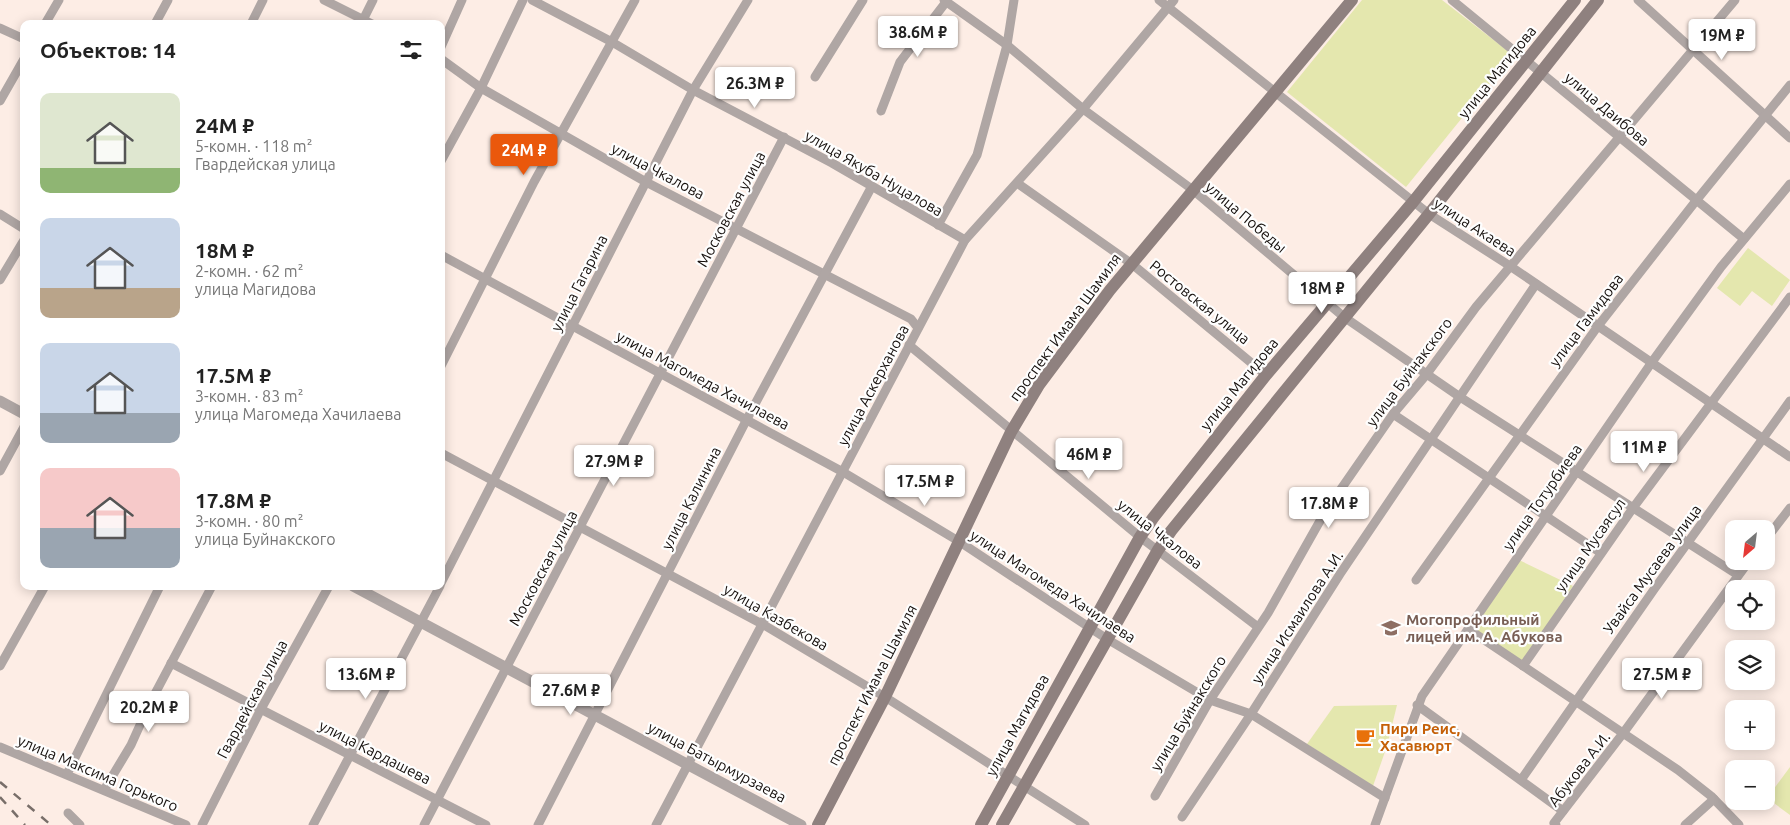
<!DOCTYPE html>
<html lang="ru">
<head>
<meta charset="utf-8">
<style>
  body { margin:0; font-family:Ubuntu,sans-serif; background:#f2f2f2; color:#222; height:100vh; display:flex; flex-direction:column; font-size:19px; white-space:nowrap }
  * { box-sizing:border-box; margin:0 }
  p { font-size:16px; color:#767676 }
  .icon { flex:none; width:28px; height:28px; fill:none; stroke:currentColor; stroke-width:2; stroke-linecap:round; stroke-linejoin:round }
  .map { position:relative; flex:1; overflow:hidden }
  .drawer { position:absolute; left:20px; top:20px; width:425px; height:570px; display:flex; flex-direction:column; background:#fff; border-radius:10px; box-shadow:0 2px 12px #0003 }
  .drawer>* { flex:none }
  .needle { width:32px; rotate:208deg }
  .fabs { position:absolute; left:1725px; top:520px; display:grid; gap:10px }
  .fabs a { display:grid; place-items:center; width:50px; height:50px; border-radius:10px; background:#fff; box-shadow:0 2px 12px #0003; font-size:25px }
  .price { position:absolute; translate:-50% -42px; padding:0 11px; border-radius:5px; background:#fff; color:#222; font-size:16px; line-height:32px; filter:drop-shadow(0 1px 2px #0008) }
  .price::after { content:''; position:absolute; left:50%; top:30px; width:15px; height:11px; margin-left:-8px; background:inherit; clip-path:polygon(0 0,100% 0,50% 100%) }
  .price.on { background:#ea580c; color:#fff }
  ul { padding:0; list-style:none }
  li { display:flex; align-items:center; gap:15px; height:125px; padding:0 20px }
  li span { display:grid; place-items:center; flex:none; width:140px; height:100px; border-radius:10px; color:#555 }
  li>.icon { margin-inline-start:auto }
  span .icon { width:60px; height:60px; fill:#fffc; stroke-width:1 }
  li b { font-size:21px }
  h2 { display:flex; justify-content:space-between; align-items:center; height:60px; padding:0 20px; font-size:21px }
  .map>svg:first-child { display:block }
  .green { fill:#e4e7ae }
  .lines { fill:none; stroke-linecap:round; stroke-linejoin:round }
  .minor { stroke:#afa6a4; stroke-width:9 }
  .tertiary { stroke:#afa6a4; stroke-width:11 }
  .secondary { stroke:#8f817f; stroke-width:12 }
  .rail { stroke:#786e69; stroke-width:2.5; stroke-dasharray:9 9; stroke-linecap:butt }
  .labels { text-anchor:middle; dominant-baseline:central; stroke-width:4.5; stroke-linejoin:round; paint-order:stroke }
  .street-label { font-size:15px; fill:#150f0c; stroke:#fefefe }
  .education-label { font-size:15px; font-weight:bold; fill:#785e54; stroke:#fefefe; text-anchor:start }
  .food-label { font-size:15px; font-weight:bold; fill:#c56008; stroke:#fefefe; text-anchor:start }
</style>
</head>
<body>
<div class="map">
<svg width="1790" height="825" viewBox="0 0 1790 825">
  <rect width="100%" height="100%" fill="#fdede5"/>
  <g class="green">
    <path d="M1362,0H1442L1513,55L1406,187L1287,92Z"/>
    <path d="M1748,248L1790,280L1772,306L1752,291L1740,306L1717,288Z"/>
    <path d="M1519,560L1573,586L1522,662L1473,628Z"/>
    <path d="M1397,705L1387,746L1373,786L1307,744L1334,706Z"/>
    <path d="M1790,767V815L1767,798Z"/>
  </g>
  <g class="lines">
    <g class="minor">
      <path d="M324,0L372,24"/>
      <path d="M532,0L612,42L693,90L832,163L965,240"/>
      <path d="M944,0L1007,45L1083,109L1193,190L1344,317L1460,397L1738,575"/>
      <path d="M1159,0L1429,214L1510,266L1790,457"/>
      <path d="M1452,0L1744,239"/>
      <path d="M1638,0L1790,138"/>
      <path d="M45,24L59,0"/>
      <path d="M155,24L168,0"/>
      <path d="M251,24L263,0"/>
      <path d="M361,24L373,0"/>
      <path d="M0,28L24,39"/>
      <path d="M441,47L462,0"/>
      <path d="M441,59L481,88L646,182L911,319L918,328"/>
      <path d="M815,77L863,0"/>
      <path d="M0,101L24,59"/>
      <path d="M881,111L900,62L946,2"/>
      <path d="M441,161L481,88L523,0"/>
      <path d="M1017,183L1132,264L1266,375"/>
      <path d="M0,214L24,229"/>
      <path d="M938,225L977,155L1007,45L1014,0"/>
      <path d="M441,255L843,472L960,542L1107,639L1210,700L1251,714L1385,798"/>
      <path d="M0,280L24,240"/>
      <path d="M909,345L1140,537L1258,627"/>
      <path d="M441,366L534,182L635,0"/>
      <path d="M1393,414L1601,553"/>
      <path d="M441,453L764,625L885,697L1085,825"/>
      <path d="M0,471L24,427"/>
      <path d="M1766,539L1790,508"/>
      <path d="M1416,580L1598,326L1695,202L1790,85"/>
      <path d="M441,583L693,90L748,0"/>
      <path d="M1468,629L1678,770L1711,796L1739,825"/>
      <path d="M171,663L486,825"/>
      <path d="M0,666L45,586"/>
      <path d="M1523,666L1633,508L1790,297"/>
      <path d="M1417,705L1563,811"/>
      <path d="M0,747L186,825"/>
      <path d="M67,774L160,586"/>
      <path d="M1521,780L1655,588L1790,401"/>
      <path d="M104,790L131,745L149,705L212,586"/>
      <path d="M1155,796L1210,700L1268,613L1325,512L1393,414L1426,375L1476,307L1735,0"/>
      <path d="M68,813L80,825"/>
      <path d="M1182,817L1251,714L1340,574L1536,284"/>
      <path d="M202,825L261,709L329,586"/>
      <path d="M313,825L440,586"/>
      <path d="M424,825L784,137"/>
      <path d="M538,825L747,419L872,186"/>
      <path d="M656,825L965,240L1083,109L1174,0"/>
      <path d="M1375,825L1422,696L1652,362L1721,267L1790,184"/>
      <path d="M1556,825L1554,823L1624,732L1749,561"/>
      <path d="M1685,825L1714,799"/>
    </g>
    <g class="tertiary">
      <path d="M0,401L24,414"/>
      <path d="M353,586L801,825"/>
    </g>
    <g class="secondary">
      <path d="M818,825L885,697L1011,432L1039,385L1110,290L1352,0"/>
      <path d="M981,825L1140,537L1153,518L1266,375L1413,202L1575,0"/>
      <path d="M1002,825L1158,550L1171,531L1429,214L1598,0"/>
    </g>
    <g class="rail">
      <path d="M0,782L51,825"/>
      <path d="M0,797L25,825"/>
    </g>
  </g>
  <defs>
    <g id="school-bare" transform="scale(1.5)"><path d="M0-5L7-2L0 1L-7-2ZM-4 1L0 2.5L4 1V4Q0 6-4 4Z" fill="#8d6e63" stroke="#fefefe" stroke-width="2.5" paint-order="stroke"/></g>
    <g id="cafe-bare" transform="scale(1.5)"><path d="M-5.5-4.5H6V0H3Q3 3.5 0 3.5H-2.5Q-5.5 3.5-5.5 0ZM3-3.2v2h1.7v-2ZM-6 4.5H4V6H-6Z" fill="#e8710a" stroke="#fefefe" stroke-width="2.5" paint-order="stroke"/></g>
  </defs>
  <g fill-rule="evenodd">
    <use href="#school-bare" x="1391" y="628"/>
    <use href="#cafe-bare" x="1365" y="737"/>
  </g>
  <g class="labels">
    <g class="street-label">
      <text transform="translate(1497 72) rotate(-51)">улица Магидова</text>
      <text transform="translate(1607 109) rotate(40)">улица Даибова</text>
      <text transform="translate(658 171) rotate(28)">улица Чкалова</text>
      <text transform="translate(874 173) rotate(30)">улица Якуба Нуцалова</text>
      <text transform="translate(731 209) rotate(-62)">Московская улица</text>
      <text transform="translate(1246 217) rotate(40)">улица Победы</text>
      <text transform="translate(1475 227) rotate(33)">улица Акаева</text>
      <text transform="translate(579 283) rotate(-63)">улица Гагарина</text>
      <text transform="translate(1200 302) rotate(39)">Ростовская улица</text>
      <text transform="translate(1586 320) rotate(-53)">улица Гамидова</text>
      <text transform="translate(1065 327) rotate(-54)">проспект Имама Шамиля</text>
      <text transform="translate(1409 372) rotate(-53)">улица Буйнакского</text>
      <text transform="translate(703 380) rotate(28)">улица Магомеда Хачилаева</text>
      <text transform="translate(1239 384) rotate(-51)">улица Магидова</text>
      <text transform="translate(873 385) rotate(-62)">улица Аскерханова</text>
      <text transform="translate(1542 497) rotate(-55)">улица Тотурбиева</text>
      <text transform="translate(691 498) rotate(-63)">улица Калинина</text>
      <text transform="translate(1160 534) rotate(38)">улица Чкалова</text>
      <text transform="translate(1590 545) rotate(-55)">улица Мусаясул</text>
      <text transform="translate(543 568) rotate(-62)">Московская улица</text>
      <text transform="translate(1652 569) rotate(-54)">Увайса Мусаева улица</text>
      <text transform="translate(1053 586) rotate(33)">улица Магомеда Хачилаева</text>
      <text transform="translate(776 617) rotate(30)">улица Казбекова</text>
      <text transform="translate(1297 617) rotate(-57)">улица Исмаилова А.И.</text>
      <text transform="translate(872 685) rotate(-63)">проспект Имама Шамиля</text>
      <text transform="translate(252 699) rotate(-62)">Гвардейская улица</text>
      <text transform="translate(1188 713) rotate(-59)">улица Буйнакского</text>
      <text transform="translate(1017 725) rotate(-61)">улица Магидова</text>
      <text transform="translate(375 752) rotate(27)">улица Кардашева</text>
      <text transform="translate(717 762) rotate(28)">улица Батырмурзаева</text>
      <text transform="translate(1579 769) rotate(-52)">Абукова А.И.</text>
      <text transform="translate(98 773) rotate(23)">улица Максима Горького</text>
    </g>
    <g class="education-label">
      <text x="1406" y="619">Могопрофильный<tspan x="1406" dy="17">лицей им. А. Абукова</tspan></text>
    </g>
    <g class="food-label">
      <text x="1380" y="728">Пири Реис,<tspan x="1380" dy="17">Хасавюрт</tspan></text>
    </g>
  </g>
</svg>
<div class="fabs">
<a><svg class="needle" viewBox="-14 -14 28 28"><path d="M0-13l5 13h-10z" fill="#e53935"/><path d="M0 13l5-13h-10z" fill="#767676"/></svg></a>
<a><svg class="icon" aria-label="locate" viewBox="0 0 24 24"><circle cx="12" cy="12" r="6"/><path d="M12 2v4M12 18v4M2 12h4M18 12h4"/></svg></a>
<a><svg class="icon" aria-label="layers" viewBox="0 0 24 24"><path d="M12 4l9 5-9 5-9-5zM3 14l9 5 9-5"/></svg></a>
<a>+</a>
<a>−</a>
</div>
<b class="price" style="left:918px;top:58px">38.6M ₽</b>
<b class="price" style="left:1722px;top:61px">19M ₽</b>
<b class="price" style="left:755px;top:109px">26.3M ₽</b>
<b class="price on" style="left:524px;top:176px">24M ₽</b>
<b class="price" style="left:1322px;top:314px">18M ₽</b>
<b class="price" style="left:1644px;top:473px">11M ₽</b>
<b class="price" style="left:1089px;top:480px">46M ₽</b>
<b class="price" style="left:614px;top:487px">27.9M ₽</b>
<b class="price" style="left:925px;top:507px">17.5M ₽</b>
<b class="price" style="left:1329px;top:529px">17.8M ₽</b>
<b class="price" style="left:366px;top:700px">13.6M ₽</b>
<b class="price" style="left:1662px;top:700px">27.5M ₽</b>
<b class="price" style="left:571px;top:716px">27.6M ₽</b>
<b class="price" style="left:149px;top:733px">20.2M ₽</b>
<section class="drawer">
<h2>Объектов: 14<svg class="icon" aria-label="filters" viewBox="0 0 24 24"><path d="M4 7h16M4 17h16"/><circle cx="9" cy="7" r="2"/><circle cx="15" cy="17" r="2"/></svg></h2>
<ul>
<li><span style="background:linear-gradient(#dfe7d0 75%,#8fb573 0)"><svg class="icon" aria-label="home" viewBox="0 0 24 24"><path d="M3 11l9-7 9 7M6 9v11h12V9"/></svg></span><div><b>24M ₽</b><p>5-комн. · 118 m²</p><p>Гвардейская улица</p></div></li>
<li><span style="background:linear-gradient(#c9d6e8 70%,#b9a48a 0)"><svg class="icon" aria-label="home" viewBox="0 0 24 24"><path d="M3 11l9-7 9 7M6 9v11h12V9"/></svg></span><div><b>18M ₽</b><p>2-комн. · 62 m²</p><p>улица Магидова</p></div></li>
<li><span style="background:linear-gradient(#c9d6e8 70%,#9aa5b1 0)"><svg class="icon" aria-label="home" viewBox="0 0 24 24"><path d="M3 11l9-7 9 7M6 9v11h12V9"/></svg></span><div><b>17.5M ₽</b><p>3-комн. · 83 m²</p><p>улица Магомеда Хачилаева</p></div></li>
<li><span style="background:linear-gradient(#f6c9c9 60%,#9aa5b1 0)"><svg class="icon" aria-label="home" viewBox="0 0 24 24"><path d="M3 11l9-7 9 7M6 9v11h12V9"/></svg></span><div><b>17.8M ₽</b><p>3-комн. · 80 m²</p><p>улица Буйнакского</p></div></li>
</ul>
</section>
</div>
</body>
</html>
